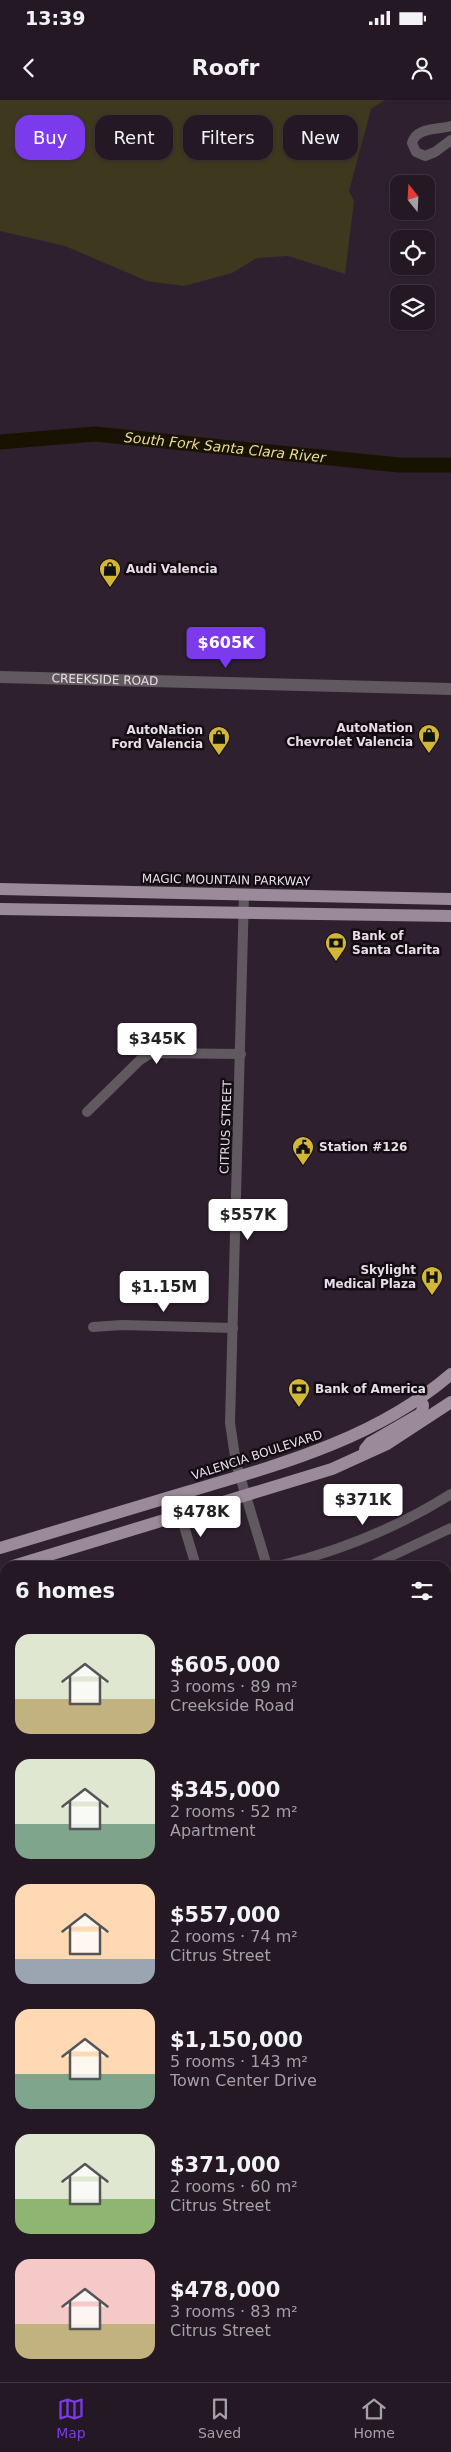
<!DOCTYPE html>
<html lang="en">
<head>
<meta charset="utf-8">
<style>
  body { margin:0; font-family:"DejaVu Sans",sans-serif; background:#2b212b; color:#f1f3f6; height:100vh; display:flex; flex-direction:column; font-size:19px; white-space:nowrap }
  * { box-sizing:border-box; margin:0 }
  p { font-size:16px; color:#a3a0a6 }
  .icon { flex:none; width:28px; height:28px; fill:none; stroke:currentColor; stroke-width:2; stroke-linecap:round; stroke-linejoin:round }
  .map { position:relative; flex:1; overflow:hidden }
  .drawer { position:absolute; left:0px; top:1461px; width:451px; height:821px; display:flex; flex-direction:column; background:#231823; border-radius:15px 15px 0 0; box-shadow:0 1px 4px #0004,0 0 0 1px #403741 }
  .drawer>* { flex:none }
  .top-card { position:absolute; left:15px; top:15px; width:421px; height:45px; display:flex; gap:10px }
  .needle { width:32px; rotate:342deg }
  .buttons { position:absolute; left:390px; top:75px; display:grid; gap:10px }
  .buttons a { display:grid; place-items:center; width:45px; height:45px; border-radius:10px; background:#231823; box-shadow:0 1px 4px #0004,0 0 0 1px #403741; font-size:25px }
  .price { position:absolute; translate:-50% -42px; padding:0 11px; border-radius:5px; background:#fff; color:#222; font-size:16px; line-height:32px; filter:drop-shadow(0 1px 2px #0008) }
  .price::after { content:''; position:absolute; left:50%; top:30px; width:15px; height:11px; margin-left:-8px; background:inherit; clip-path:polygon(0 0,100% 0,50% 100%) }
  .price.current { background:#7c3aed; color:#fff }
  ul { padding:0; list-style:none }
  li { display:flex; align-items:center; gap:15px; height:125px; padding:0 15px }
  li span { display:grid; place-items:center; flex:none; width:140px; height:100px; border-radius:15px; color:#555 }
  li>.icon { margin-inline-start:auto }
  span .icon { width:60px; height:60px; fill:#fffc; stroke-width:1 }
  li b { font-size:21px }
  h2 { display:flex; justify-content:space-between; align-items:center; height:60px; padding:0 15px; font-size:21px }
  .tag { padding:0 18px; border-radius:15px; background:#231823; box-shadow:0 1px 4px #0004,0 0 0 1px #403741; font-size:18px; line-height:45px }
  .tag.current { background:#7c3aed; color:#fff }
  .status { display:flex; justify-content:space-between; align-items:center; height:35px; padding:0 25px; background:#231823; direction:ltr }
  .status svg { height:14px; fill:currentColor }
  header { display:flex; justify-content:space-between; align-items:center; height:65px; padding:0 15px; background:#231823; font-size:22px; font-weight:600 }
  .tab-bar { display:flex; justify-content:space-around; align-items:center; height:70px; border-top:1px solid #403741; background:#231823; font-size:14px; color:#a3a0a6 }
  .tab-bar a { display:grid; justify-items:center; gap:2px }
  .tab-bar .current { color:#7c3aed }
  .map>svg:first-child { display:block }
  .park { fill:#3e381f }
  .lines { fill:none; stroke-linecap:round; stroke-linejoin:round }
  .river { stroke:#181300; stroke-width:15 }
  .minor { stroke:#615960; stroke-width:10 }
  .tertiary { stroke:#615960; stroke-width:12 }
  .secondary { stroke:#827581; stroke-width:12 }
  .primary { stroke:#9b8b9a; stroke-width:12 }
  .labels { text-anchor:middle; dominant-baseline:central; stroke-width:5; stroke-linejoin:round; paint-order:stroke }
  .poi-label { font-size:12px; font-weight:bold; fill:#e7dde6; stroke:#130d13; text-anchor:start }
  .street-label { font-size:12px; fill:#e7dde6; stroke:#130d13 }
  .water-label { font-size:14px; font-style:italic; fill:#e9d88f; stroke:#130d13 }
</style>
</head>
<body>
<div class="status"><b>13:39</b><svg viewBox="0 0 49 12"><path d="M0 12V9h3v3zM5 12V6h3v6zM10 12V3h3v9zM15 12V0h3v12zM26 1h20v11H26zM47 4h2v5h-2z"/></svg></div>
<header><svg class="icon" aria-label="back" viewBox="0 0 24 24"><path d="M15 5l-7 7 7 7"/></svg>Roofr<svg class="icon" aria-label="person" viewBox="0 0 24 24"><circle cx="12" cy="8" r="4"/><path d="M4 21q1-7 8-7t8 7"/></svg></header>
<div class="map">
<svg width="451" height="2282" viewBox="0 0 451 2282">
  <rect width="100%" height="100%" fill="#2f202f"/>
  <g class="park">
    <path d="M0,0H385L371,9L349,91L354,101L345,174L288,156L257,158L232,173L184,186L147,181L65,146L0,131Z"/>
    <path d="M0,2120L5,2123V2232L0,2219Z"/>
    <path d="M25,2278H324L321,2282H28Z"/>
  </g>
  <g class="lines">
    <path class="river" id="s1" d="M0,342L95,334L399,365H451"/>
    <g class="minor">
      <path d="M451,26C438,30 416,27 412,43L416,52L425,56L435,52L451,40"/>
      <path d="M244,794L230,1323L236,1363L267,1466"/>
      <path d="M87,1012L140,960L151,953L241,954"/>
      <path d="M93,1227L122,1225L233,1228"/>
      <path d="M181,1416L196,1466"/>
      <path d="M278,1466C340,1451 397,1428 451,1394"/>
      <path d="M370,1466L451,1428"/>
      <path d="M446,1520L451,1516"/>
      <path d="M446,1568L451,1567"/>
      <path d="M446,1597V1606"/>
      <path d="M446,1744L451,1737"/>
      <path d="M0,1841L5,1834"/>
      <path d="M446,1916H451"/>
      <path d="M446,2054L451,2048"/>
      <path d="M446,2162L451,2165"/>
    </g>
    <path class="tertiary" id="s2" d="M0,577L451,589"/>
    <g class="secondary">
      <path d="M0,1892L5,1895"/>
      <path d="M0,1913L5,1916"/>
      <path d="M446,2227L451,2230"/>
      <path d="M446,2252L451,2256"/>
    </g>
    <g class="primary">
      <path d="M0,789L451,799"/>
      <path d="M0,809L451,816"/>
      <path d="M365,1349L370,1343L422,1313L423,1305L419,1298"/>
      <path d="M0,1448C63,1429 126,1410 190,1391C282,1364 377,1338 451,1274"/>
      <path d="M13,1466L332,1369L387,1344L451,1302"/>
    </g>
  </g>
  <defs>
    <g id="shop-pin" transform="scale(1.125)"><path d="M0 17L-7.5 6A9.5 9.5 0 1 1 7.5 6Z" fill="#d2b736" stroke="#130d13"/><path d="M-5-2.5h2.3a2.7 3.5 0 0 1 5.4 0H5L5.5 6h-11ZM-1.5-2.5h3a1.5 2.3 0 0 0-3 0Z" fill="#111"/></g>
    <g id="bank-pin" transform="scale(1.125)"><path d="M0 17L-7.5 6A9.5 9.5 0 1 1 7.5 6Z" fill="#d2b736" stroke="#130d13"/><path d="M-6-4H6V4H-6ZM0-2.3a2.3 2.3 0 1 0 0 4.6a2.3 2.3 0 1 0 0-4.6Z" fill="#111"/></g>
    <g id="civic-pin" transform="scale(1.125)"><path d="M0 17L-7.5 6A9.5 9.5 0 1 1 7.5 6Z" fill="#d2b736" stroke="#130d13"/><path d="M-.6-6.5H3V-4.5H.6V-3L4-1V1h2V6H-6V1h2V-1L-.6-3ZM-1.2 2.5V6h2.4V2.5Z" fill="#111"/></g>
    <g id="hospital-pin" transform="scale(1.125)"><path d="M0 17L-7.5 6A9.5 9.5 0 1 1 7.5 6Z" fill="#d2b736" stroke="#130d13"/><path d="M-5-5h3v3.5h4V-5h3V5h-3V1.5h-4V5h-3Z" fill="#111"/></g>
  </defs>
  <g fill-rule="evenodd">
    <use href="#shop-pin" x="110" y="469"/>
    <use href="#shop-pin" x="429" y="635"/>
    <use href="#shop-pin" x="219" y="637"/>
    <use href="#bank-pin" x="336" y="843"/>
    <use href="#civic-pin" x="303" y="1047"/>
    <use href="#hospital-pin" x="432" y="1177"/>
    <use href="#bank-pin" x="299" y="1289"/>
  </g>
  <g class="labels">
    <g class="poi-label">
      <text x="126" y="469">Audi Valencia</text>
      <text x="413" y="628" text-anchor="end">AutoNation<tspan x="413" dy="14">Chevrolet Valencia</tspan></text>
      <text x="203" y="630" text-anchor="end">AutoNation<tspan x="203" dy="14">Ford Valencia</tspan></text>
      <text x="352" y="836">Bank of<tspan x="352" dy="14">Santa Clarita</tspan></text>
      <text x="319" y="1047">Station #126</text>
      <text x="416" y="1170" text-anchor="end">Skylight<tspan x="416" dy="14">Medical Plaza</tspan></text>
      <text x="315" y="1289">Bank of America</text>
    </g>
    <g class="street-label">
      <text stroke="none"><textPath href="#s2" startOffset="105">CREEKSIDE ROAD</textPath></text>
      <text transform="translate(226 780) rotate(1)">MAGIC MOUNTAIN PARKWAY</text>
      <text transform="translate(226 1027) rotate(-88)">CITRUS STREET</text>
      <text transform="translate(257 1355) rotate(-18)">VALENCIA BOULEVARD</text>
    </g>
    <g class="water-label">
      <text stroke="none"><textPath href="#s1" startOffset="226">South Fork Santa Clara River</textPath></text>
    </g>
  </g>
</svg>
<div class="buttons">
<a><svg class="needle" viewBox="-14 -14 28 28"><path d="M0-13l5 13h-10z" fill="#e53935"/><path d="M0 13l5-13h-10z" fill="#a3a0a6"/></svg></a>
<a><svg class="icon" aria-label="locate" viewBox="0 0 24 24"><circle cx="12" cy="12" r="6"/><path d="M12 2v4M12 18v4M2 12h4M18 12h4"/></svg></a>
<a><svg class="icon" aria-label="layers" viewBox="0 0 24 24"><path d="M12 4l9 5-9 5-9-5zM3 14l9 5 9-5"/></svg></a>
</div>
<b class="price current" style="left:226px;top:569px">$605K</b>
<b class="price" style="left:157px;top:965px">$345K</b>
<b class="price" style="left:248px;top:1141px">$557K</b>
<b class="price" style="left:164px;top:1213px">$1.15M</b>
<b class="price" style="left:363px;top:1426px">$371K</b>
<b class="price" style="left:201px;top:1438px">$478K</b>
<div class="top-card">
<a class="tag current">Buy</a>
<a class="tag">Rent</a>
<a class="tag">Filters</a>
<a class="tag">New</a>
</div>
<section class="drawer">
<h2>6 homes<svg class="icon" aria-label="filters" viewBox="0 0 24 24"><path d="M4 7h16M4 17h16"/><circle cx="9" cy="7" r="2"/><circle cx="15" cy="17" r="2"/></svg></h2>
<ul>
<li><span style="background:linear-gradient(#dfe7d0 65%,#c2b280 0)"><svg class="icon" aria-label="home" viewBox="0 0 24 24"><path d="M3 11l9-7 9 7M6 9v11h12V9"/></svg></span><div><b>$605,000</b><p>3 rooms · 89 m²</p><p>Creekside Road</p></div></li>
<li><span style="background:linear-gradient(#dfe7d0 65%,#7fa58c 0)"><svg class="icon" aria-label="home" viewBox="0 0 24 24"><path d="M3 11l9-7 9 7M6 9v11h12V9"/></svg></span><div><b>$345,000</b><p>2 rooms · 52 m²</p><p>Apartment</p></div></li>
<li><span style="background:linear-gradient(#ffd9b3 75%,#9aa5b1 0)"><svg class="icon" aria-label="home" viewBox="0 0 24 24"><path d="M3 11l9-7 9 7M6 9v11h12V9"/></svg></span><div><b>$557,000</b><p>2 rooms · 74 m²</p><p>Citrus Street</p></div></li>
<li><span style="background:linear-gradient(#ffd9b3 65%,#7fa58c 0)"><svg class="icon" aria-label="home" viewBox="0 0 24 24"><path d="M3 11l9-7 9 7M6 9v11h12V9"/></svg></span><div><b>$1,150,000</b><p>5 rooms · 143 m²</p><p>Town Center Drive</p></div></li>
<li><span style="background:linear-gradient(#dfe7d0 65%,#8fb573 0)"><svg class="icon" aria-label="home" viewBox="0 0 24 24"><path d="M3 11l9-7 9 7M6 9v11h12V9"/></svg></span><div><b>$371,000</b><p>2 rooms · 60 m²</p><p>Citrus Street</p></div></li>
<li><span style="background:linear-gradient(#f6c9c9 65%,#c2b280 0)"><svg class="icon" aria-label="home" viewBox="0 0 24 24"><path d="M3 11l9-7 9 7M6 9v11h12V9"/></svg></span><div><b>$478,000</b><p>3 rooms · 83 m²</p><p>Citrus Street</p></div></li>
</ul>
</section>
</div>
<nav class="tab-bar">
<a class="current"><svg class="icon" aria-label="map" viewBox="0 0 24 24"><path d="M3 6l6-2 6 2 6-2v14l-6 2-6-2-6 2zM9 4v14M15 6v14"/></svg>Map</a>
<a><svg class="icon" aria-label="saved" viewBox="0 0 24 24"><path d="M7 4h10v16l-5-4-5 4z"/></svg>Saved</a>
<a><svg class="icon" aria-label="home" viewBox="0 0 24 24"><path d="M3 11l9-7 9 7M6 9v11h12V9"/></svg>Home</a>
</nav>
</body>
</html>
